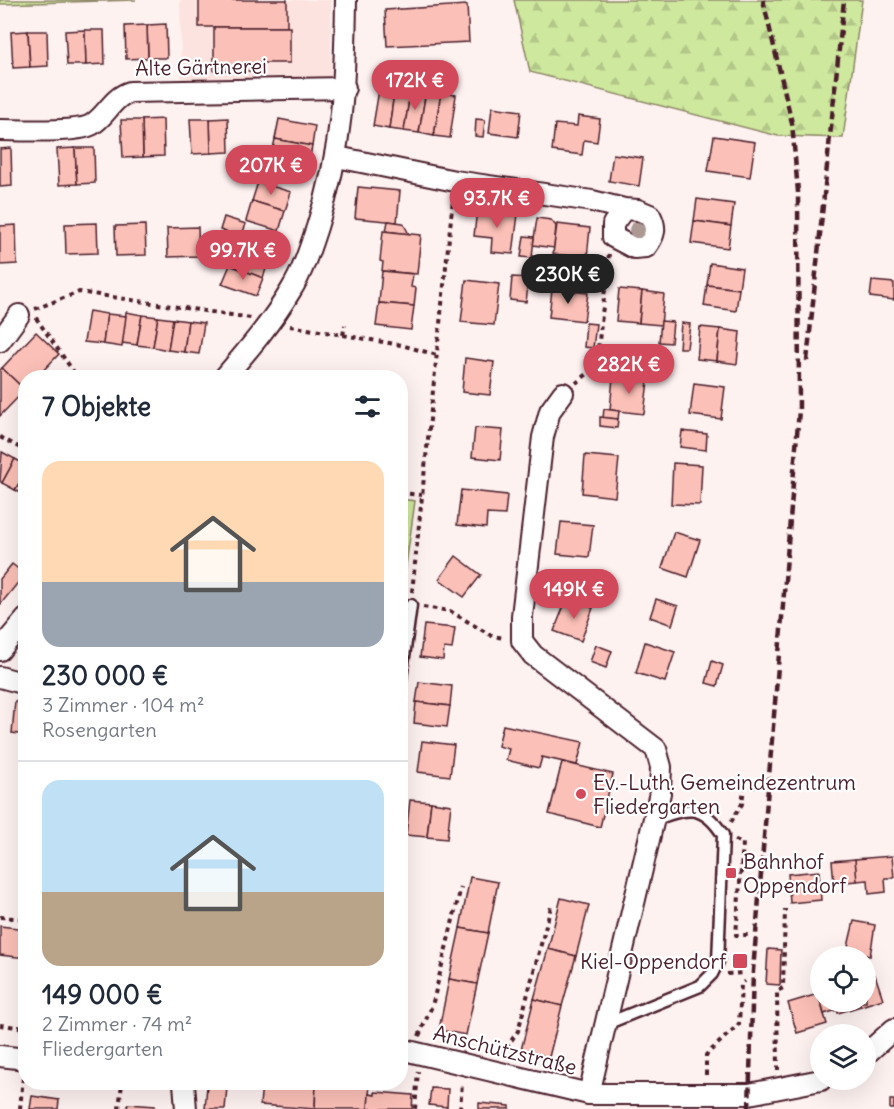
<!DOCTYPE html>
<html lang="de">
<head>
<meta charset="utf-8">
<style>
  body { margin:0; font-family:Delius,sans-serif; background:#f6f6f7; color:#1f2937; height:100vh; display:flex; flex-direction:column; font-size:22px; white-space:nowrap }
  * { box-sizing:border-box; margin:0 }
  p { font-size:20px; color:#747a83 }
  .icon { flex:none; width:33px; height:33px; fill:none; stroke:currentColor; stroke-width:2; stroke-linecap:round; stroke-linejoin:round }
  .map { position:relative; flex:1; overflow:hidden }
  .sheet { position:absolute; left:18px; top:370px; width:390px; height:720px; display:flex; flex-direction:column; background:#fff; border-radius:24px; box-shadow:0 6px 24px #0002 }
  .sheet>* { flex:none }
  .fabs { position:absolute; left:810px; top:946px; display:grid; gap:12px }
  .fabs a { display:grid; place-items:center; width:66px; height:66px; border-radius:50%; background:#fff; box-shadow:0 6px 24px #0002; font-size:30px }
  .price { position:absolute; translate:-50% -51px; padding:0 14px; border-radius:21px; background:#d1495b; color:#fff; font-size:20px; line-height:39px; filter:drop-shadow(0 2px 3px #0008) }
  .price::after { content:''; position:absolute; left:50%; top:36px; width:18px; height:14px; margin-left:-9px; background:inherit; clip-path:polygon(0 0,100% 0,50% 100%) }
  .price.on { background:#222; color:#fff }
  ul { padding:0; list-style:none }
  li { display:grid; align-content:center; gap:12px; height:318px; padding:0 24px }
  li+li { border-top:2px solid #e0e1e3 }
  li span { display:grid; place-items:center; height:186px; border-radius:18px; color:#555 }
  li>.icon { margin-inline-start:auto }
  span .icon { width:108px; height:108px; fill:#fffc; stroke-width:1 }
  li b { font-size:26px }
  h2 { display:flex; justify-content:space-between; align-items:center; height:72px; padding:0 24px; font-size:26px }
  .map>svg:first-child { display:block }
  .built { fill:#fde3e0 }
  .grass { fill:url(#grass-tufts); stroke:#8c8464; stroke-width:1.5 }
  .forest { fill:url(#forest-firs); stroke:#8c8464; stroke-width:1.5 }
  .garden { fill:#cee89e; stroke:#8c8464; stroke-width:1.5 }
  .building { fill:#fbc0b7; stroke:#4a1f2b; stroke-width:1.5 }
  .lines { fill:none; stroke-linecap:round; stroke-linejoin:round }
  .lane-casing { stroke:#4a1f2b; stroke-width:15 }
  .street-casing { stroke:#4a1f2b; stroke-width:24 }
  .path { stroke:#4a1f2b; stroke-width:4; stroke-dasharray:4.5 4.5; stroke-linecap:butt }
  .lane { stroke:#fff; stroke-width:10 }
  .street { stroke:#fff; stroke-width:20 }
  .rail { stroke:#4a1f2b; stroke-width:4.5; stroke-dasharray:9 4.5; stroke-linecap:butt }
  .tree { fill:#ad9994 }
  .poi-dot { fill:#d1495b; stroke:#fff; stroke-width:2 }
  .labels { text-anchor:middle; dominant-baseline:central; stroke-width:4.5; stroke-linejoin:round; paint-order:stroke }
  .street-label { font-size:21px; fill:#4a1f2b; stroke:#fff }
  .poi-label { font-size:21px; fill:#4a1f2b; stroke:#fff; text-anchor:start }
</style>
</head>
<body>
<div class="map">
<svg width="894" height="1109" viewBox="0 0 894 1109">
  <defs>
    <pattern id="grass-tufts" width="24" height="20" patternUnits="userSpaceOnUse" patternTransform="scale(1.5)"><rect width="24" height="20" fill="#cee89e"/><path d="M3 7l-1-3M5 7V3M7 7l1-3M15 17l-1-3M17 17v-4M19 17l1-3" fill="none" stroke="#b2c788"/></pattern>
    <pattern id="forest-firs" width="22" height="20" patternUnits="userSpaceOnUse" patternTransform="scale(1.5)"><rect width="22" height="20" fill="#cee89e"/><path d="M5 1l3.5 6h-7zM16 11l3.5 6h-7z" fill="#b2c788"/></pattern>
  </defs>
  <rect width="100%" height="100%" fill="#fef2f1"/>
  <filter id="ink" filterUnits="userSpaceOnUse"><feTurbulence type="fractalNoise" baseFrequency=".0167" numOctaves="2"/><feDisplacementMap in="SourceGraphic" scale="12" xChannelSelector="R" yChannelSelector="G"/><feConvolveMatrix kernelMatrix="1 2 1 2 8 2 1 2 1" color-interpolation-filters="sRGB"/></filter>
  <g filter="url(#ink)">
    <path class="built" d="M180,0H331V78L181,81Z"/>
    <path class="grass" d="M401,499L415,501L403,587L400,586Z"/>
    <path class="forest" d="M514,0H862L843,138L778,136L530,72Z"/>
    <path class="garden" d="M0,0H136L0,4Z"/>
    <g class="building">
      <rect x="199" y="0" width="88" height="27"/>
      <path d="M467,5L469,42L387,46L385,10Z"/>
      <path d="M166,24L167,58H148L147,25Z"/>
      <path d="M147,25L148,58L126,59L125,26Z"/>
      <path d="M214,27H290V63H260V71H214Z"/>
      <path d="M85,30L86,65H67L65,31Z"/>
      <path d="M85,30H104L105,64L86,65Z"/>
      <path d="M28,31L30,67L13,68L11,32Z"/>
      <path d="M28,31H47L48,66L30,67Z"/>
      <path d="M380,84L395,86L389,129L373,126Z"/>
      <path d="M395,86L411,88L404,131L389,129Z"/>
      <path d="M411,88L426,91L419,133L404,131Z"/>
      <path d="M426,91L441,93L434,136L419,133Z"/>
      <path d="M441,93L456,95L450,138L434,136Z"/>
      <path d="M492,107L521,111L518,137L489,133Z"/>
      <path d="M578,116L600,119L597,142L584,140L582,155L552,151L555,124L577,126Z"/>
      <path d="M228,118L229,152L211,153L210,119Z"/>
      <path d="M163,119L164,156L143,157L142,120Z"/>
      <path d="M190,119H210L211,153L192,154Z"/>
      <path d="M279,119L315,126L312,146L275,139Z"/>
      <path d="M476,119L485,120L483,137L475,136Z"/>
      <path d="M121,120H142L143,157L123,158Z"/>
      <path d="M714,136L755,142L750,177L708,171Z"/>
      <path d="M275,139L312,146L308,167L271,160Z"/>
      <path d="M11,148L12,186L0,187V149Z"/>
      <path d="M75,148L77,184L59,185L57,149Z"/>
      <path d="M75,148H94L95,183L77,184Z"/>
      <path d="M613,154L643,158L639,186L609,181Z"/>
      <path d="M258,182L291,192L285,211L252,201Z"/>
      <path d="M358,187L400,191L397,222L355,218Z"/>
      <path d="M697,199L734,204L731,226L694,221Z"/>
      <path d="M252,201L285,211L279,231L246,221Z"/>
      <path d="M477,209L518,214L513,254L491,252L492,238L474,236Z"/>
      <path d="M224,217L246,224L241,237L220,230Z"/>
      <path d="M537,218L551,220L556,226L554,248L533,245Z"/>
      <path d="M388,221L403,223L409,234L386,231Z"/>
      <path d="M694,221L731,226L728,248L691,243Z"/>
      <path d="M97,223L98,253L66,254L65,224Z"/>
      <path d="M557,224L590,228L587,258L553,254Z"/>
      <path d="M16,225L17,264L0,265V226Z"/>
      <path d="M145,225L146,255L116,256L115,226Z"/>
      <path d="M198,227L199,256L168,257L167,228Z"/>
      <path d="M383,231L421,235L417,274L382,271L383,262L380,261Z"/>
      <path d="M524,236L534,237L532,258L521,257Z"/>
      <path d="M236,247L269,260L263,278L230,265Z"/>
      <path d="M710,263L742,268L739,289L707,285Z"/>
      <path d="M230,265L263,278L256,296L222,284Z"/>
      <path d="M382,271L413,274L411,287L416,288L414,306L379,303Z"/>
      <path d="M512,277L529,278L526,302L510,300Z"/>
      <path d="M466,280L499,284L494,325L461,322Z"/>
      <path d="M872,281L894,283V300L870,297Z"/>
      <path d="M707,285L739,289L736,311L704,306Z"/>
      <path d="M552,289L588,293L584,321L549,317Z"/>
      <path d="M619,289L642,291L639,323L616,321Z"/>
      <path d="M642,291L664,294L661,325L639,323Z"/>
      <path d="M379,303L414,306L411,330L376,326Z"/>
      <path d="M89,311L107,314L103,344L84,342Z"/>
      <path d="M126,312L142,315L137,345L122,343Z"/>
      <path d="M107,314L126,316L122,347L103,344Z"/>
      <path d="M142,315L158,317L153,347L137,345Z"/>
      <path d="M158,317L173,319L168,350L153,347Z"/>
      <path d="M173,319L188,321L184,352L168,350Z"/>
      <path d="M188,321L204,323L199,354L184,352Z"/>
      <path d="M661,321L673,322L671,343L659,342Z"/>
      <path d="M586,323L596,324L593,348L584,347Z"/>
      <path d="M681,323L690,324L687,348H679Z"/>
      <path d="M700,327L720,329L717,361L697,359Z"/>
      <path d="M720,329L740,332L737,364L717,361Z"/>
      <path d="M36,332L59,354L36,378H26L25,390L2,368Z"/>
      <path d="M465,358L494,362L490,395L462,392Z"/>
      <path d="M2,368L25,390L0,416V370Z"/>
      <path d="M613,377L648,381L644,414L610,410Z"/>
      <path d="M694,383L725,387L721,419L690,415Z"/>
      <path d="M400,395H403L400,423Z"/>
      <path d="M604,409L619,411L618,419L603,418Z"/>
      <path d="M600,417L618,419L617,428L600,426Z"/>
      <path d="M475,428L503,430L500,460L472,457Z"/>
      <path d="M682,431L707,434L706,450L680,447Z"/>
      <path d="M2,452L15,459L2,483L0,481Z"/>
      <path d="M585,455L619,458L615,497L582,493Z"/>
      <path d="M15,459L26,465V472L15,490L2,483Z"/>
      <path d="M673,463L702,465L700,505L671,504Z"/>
      <path d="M26,472V496L15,490Z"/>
      <path d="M461,490L507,495L505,515L487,514L486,528L457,525Z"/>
      <path d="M561,522L593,525L589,557L557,554Z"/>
      <path d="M674,532L700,540L688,577L662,568Z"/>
      <path d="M456,556L481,575L464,597L439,579Z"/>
      <path d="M12,564L25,574L0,605V579Z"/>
      <path d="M567,598L593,608L581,641L554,631Z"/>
      <path d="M656,599L678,606L672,625L650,617Z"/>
      <path d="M424,625L455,628L452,649L444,648L443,660L420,657Z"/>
      <path d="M645,642L675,652L665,682L636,673Z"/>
      <path d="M596,645L612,651L606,668L590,662Z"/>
      <path d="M712,661L723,665L717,686L706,683Z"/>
      <path d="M419,682L452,686L450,706L416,702Z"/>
      <path d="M15,701L26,702V735L12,733Z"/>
      <path d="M416,702L450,706L447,727L414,723Z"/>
      <path d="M503,725L583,742L577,765L542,757L539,768L506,760L509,749L498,746Z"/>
      <path d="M422,741L454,745L450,776L418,772Z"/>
      <path d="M562,762L613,774L600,827L549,814Z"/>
      <path d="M410,800L431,802L427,837L406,835Z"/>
      <path d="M431,802L451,805L447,839L427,837Z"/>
      <path d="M892,856L894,878H885L886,892L869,894L868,880L856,881L855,859Z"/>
      <path d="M855,859L857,881L834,883L832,861Z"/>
      <path d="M819,871L821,900L790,903L788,874Z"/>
      <path d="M470,877L498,882L488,933L460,928Z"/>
      <path d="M561,898L589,905L576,956L548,949Z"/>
      <path d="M854,921L875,925L870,956L847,951Z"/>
      <path d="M0,926L26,929V958L0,955Z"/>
      <path d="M460,928L488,933L477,984L449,979Z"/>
      <path d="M548,949L576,956L562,1006L534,999Z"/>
      <path d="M768,949L781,950L780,985L766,984Z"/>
      <path d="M875,975L883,999L861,1006L859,1002H866V978Z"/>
      <path d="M449,979L477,984L466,1035L439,1030Z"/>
      <path d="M818,994L827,1024L797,1033L788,1003Z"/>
      <path d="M534,999L562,1006L549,1057L521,1050Z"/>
      <path d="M821,1002H835L837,1010L824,1014Z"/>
      <path d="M835,1002H859L861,1006L838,1013Z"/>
      <path d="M262,1083H316L315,1109L260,1105Z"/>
      <path d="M316,1083H370L368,1109H315Z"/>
      <path d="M207,1086L227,1087L225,1109H205Z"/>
      <path d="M431,1088L448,1089L447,1107L429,1105Z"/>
      <path d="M375,1092L413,1095L412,1109H368L369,1094L375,1095Z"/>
      <path d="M32,1096L59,1100L58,1109H30Z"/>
      <rect x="890" y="1100" width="4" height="9"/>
      <path d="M479,1103L510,1106V1109H479Z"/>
      <path d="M128,1104L155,1106V1109H127Z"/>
    </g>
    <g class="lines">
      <g class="lane-casing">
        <g id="lane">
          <path d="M400,686L411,605"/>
          <path d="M606,1024L700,986L712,974L718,962L723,835C703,803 686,807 654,820"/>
        </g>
      </g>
      <g class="street-casing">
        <g id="street">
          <path d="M0,130C19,130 76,133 91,125C107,116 111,98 130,92L345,88"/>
          <path d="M337,157L455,181L592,201L624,209L613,224V237L634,248L646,247C655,235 657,228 650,215L638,210L624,209"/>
          <path d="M0,341L19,315"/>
          <path d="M224,378C248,350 272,322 291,290C303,271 310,248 317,227C343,148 345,81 346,0"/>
          <path d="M563,393L550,411L543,437L522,616V641L533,655L656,749L661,767L660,793L589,1094"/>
          <path d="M0,650L26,619"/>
          <path d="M0,677L26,684"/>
          <path d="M400,1049L589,1094H749L821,1080"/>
          <path d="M866,1054L894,1029"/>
          <path d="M0,1056L26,1059"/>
          <path d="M184,1083L186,1109"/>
        </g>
      </g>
      <g class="path">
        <path d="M35,309L79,292L251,318"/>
        <path d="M36,318L78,378"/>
        <path d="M290,326L401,345L437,355"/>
        <path d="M343,335L345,325"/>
        <path d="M576,383L596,367L609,254"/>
        <path d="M0,437L26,451"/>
        <path d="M400,493L422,495"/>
        <path d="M412,592L453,199"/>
        <path d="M423,607L450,611L492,636L504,638"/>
        <path d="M731,822L742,804L744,787H758"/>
        <path d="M735,840L743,843L736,935H748"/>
        <path d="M0,917L26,919"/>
        <path d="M727,974L745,973"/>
        <path d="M0,1025L26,1028"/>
        <path d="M419,1036L432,1006L461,887"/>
        <path d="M501,1055L518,1031L552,903"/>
        <path d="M778,1070L777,991L783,988L785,909"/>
        <path d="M706,1075V1055L739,1024L741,984L745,981"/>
        <path d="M20,1109L23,1077"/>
        <path d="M119,1109L122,1083"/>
        <path d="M415,1109L418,1071"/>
        <path d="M460,1109L462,1083"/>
      </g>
      <use href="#lane" class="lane"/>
      <use href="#street" class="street"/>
      <g class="rail">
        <path d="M807,361L844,0"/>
        <path d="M749,1109L753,971L799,410L798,192L792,123L763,0"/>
      </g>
    </g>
    <circle class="tree" cx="637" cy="230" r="8"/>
  </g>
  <g class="poi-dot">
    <circle cx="581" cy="794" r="6"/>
    <rect x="725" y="867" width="12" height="12" rx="3"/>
    <rect x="732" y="953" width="16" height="16" rx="3"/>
  </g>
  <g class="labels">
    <g class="street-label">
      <text transform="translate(201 67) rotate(-1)">Alte Gärtnerei</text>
      <text transform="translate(505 1050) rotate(14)">Anschützstraße</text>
    </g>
    <g class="poi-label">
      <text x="593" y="782">Ev.-Luth. Gemeindezentrum<tspan x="593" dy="24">Fliedergarten</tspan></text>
      <text x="743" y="861">Bahnhof<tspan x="743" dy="24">Oppendorf</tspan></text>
      <text x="726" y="961" text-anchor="end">Kiel-Oppendorf</text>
    </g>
  </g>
</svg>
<div class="fabs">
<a><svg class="icon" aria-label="locate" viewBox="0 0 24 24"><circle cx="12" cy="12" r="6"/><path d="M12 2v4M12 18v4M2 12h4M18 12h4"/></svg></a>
<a><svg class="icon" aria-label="layers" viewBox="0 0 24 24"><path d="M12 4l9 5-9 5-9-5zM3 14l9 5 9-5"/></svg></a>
</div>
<b class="price" style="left:415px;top:111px">172K €</b>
<b class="price" style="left:271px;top:196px">207K €</b>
<b class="price" style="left:497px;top:229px">93.7K €</b>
<b class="price" style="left:243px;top:281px">99.7K €</b>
<b class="price on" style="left:568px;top:305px">230K €</b>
<b class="price" style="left:629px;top:395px">282K €</b>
<b class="price" style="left:574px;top:620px">149K €</b>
<section class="sheet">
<h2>7 Objekte<svg class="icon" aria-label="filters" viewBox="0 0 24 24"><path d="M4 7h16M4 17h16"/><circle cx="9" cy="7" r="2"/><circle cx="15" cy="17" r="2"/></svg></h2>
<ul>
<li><span style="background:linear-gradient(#ffd9b3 65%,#9aa5b1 0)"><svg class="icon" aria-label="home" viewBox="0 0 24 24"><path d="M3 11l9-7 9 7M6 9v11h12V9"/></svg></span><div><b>230 000 €</b><p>3 Zimmer · 104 m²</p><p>Rosengarten</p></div></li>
<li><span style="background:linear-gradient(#bfe0f5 60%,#b9a48a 0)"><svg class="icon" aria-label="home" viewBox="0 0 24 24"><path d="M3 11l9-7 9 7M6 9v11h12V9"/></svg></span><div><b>149 000 €</b><p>2 Zimmer · 74 m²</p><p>Fliedergarten</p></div></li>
</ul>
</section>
</div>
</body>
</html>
